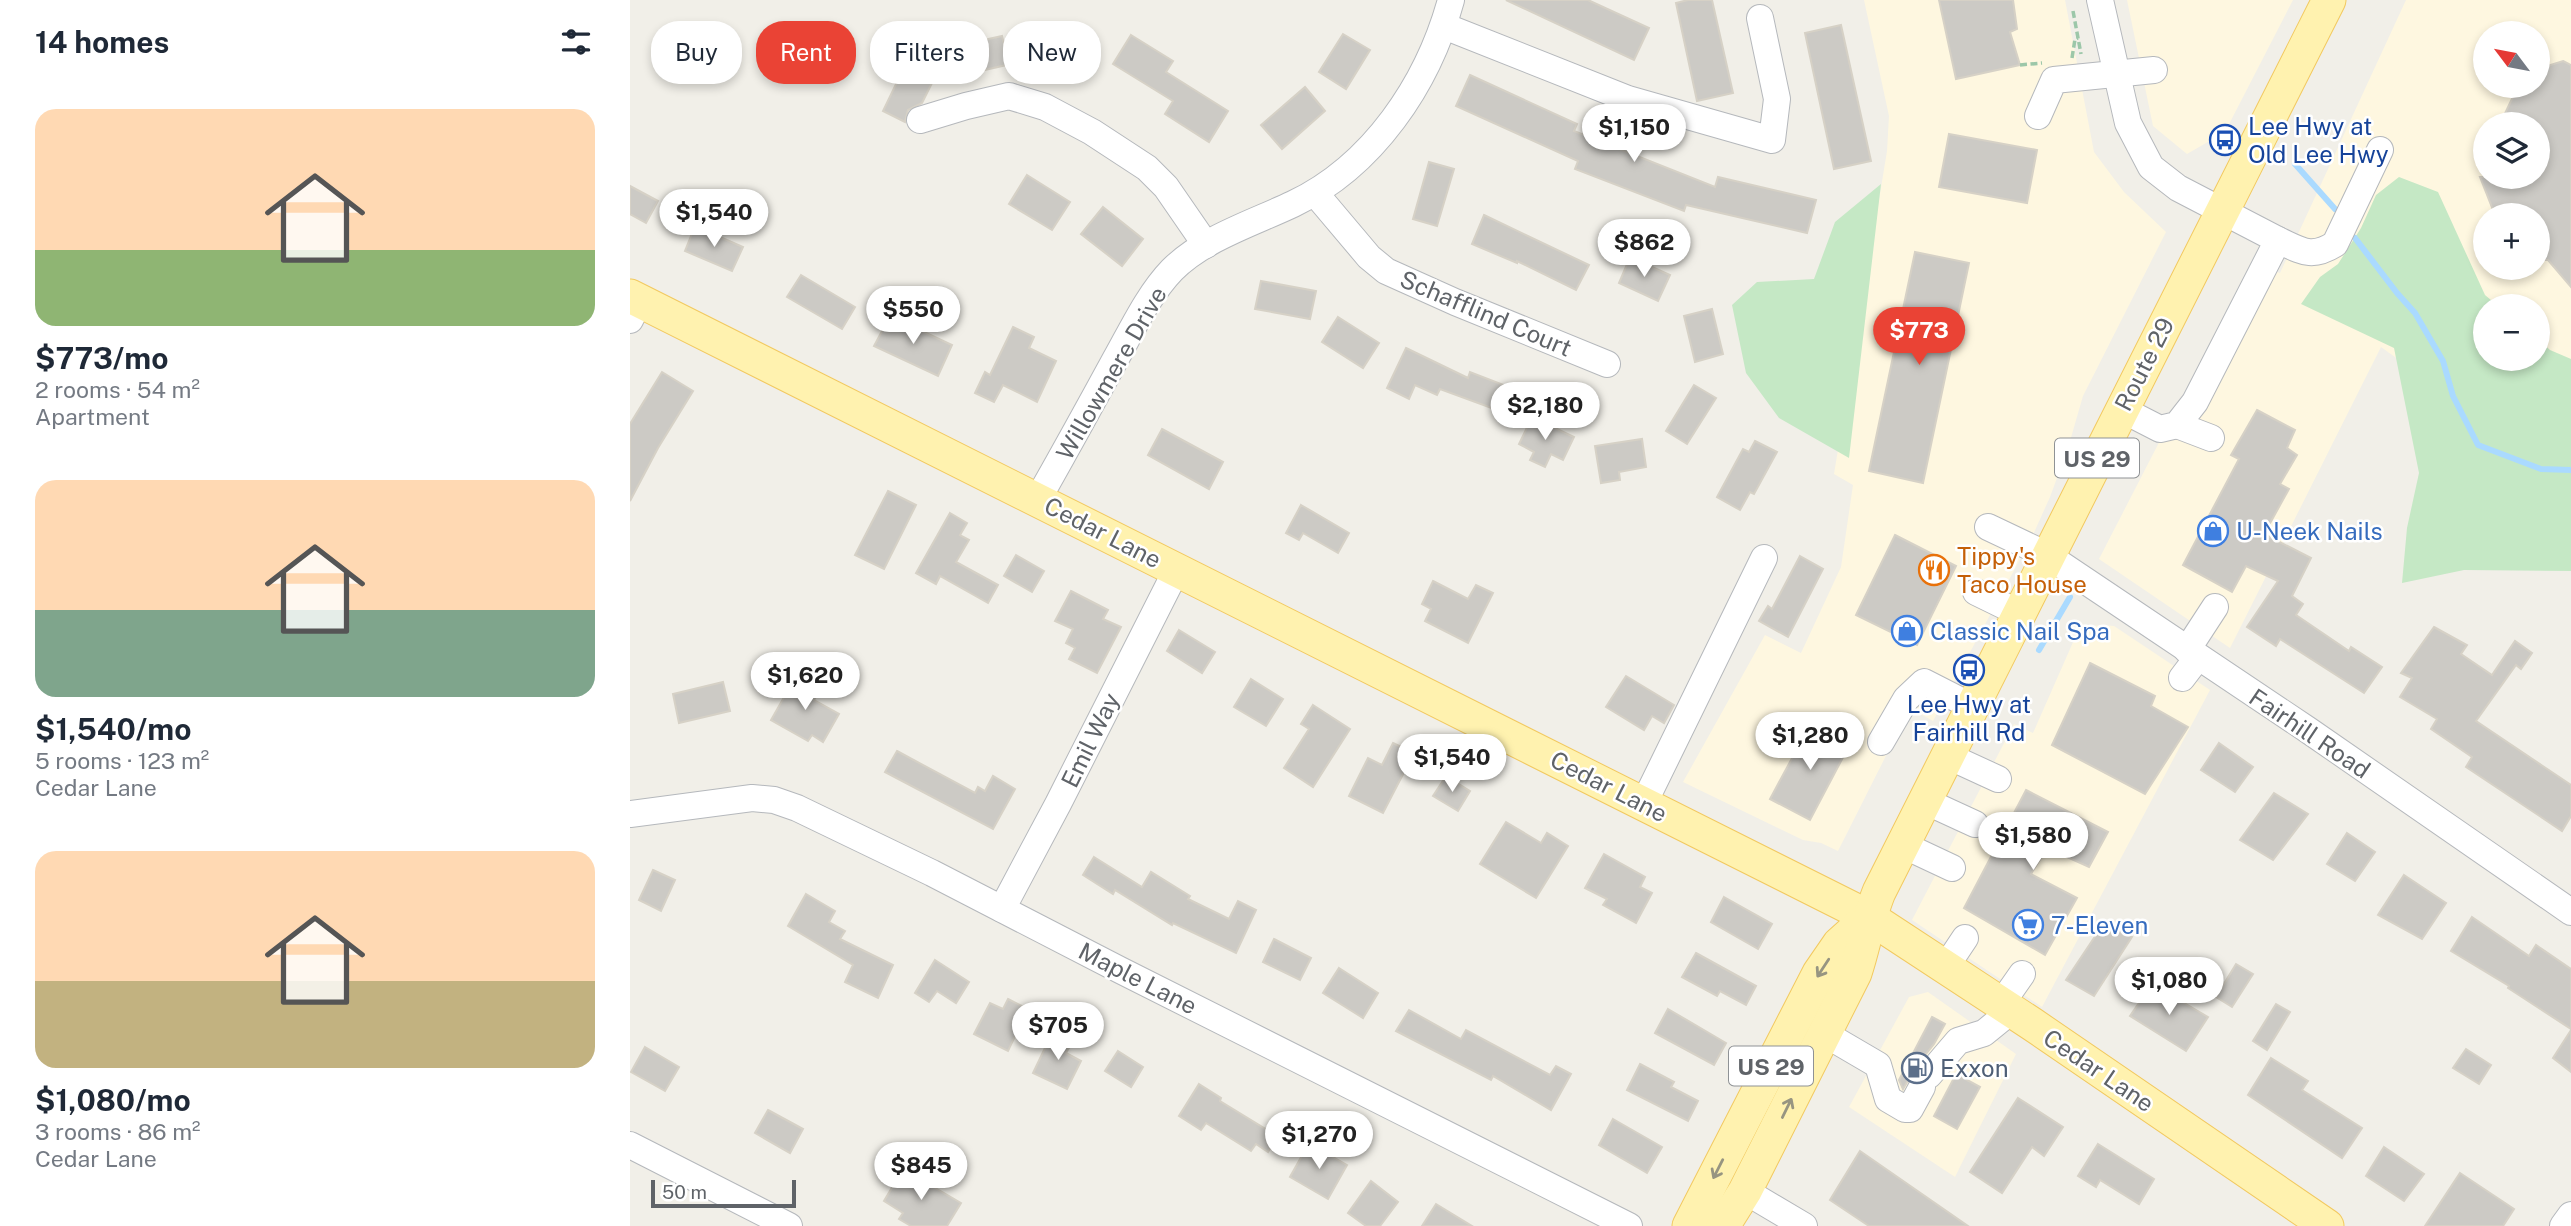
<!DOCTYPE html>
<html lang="en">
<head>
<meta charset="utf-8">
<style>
  body { margin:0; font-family:"Public Sans",sans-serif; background:#f6f6f7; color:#1f2937; height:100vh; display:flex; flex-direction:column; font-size:26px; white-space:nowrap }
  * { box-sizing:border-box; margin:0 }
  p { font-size:23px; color:#747a83 }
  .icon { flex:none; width:38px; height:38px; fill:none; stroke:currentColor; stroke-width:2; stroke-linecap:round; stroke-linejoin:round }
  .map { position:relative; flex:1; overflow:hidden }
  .sheet { display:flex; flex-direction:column; background:#fff; width:630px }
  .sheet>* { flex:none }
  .guide { position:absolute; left:21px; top:21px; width:665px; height:63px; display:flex; gap:14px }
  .needle { width:46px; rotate:302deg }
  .controls { position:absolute; left:1843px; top:21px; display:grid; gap:14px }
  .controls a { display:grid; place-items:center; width:77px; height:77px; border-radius:50%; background:#fff; box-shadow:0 4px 10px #0003; font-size:35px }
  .scale { position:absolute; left:21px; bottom:18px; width:145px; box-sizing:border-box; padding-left:7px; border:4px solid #5f6368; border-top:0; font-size:19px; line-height:24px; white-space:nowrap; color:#5f6368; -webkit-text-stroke:5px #fff; paint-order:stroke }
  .price { position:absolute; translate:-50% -60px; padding:0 16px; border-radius:24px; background:#fff; color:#222; font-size:23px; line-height:46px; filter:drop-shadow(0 2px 4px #0008) }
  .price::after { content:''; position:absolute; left:50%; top:42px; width:21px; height:16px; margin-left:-10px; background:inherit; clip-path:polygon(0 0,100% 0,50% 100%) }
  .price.active { background:#ea4335; color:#fff }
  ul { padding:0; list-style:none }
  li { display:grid; align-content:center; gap:14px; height:371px; padding:0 35px }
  li span { display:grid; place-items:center; height:217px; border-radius:21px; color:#555 }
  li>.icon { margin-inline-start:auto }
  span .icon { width:126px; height:126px; fill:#fffc; stroke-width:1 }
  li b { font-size:30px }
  h2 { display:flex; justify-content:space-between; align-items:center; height:84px; padding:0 35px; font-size:30px }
  .pill { padding:0 24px; border-radius:28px; background:#fff; box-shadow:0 4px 10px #0003; font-size:24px; line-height:63px }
  .pill.active { background:#ea4335; color:#fff }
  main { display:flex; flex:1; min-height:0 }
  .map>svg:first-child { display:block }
  .commercial { fill:#fef7e0; fill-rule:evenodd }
  .green { fill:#c5e8c5 }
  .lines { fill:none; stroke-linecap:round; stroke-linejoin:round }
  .stream { stroke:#aadaff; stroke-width:6 }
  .building { fill:#cccac5; stroke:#d6d1c6; stroke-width:2 }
  .minor-casing { stroke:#b5b8bc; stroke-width:28 }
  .major-casing { stroke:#f2c960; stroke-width:35 }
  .path { stroke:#9cc7a9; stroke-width:3.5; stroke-dasharray:7 3.5; stroke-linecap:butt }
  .minor { stroke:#fff; stroke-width:26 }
  .major { stroke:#fff2af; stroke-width:33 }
  .oneway { stroke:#979581 }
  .labels { text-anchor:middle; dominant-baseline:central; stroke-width:5; stroke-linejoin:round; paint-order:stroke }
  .shield { fill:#fff; stroke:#8f9295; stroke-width:2 }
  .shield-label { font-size:23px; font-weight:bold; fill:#5f6368 }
  .transit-label { font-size:24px; fill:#164399; stroke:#fff; text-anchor:start }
  .street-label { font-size:24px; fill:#5f6368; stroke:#fff }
  .shop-label { font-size:24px; fill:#366cbe; stroke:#fff; text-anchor:start }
  .food-label { font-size:24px; fill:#c56008; stroke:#fff; text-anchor:start }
  .service-label { font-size:24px; fill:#4e5e75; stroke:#fff; text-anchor:start }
</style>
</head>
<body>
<main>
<section class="sheet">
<h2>14 homes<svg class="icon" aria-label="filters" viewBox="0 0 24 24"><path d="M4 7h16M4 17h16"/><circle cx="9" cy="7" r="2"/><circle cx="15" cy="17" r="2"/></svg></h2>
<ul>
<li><span style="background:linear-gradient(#ffd9b3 65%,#8fb573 0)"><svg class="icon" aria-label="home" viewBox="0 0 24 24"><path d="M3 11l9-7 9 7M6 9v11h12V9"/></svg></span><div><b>$773/mo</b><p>2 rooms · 54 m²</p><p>Apartment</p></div></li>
<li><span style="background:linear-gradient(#ffd9b3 60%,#7fa58c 0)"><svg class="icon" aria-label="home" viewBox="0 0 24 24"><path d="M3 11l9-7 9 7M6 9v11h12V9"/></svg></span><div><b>$1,540/mo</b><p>5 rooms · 123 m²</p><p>Cedar Lane</p></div></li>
<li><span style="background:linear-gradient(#ffd9b3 60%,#c2b280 0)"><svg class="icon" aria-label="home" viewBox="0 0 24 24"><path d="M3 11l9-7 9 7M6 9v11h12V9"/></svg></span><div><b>$1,080/mo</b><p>3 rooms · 86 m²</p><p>Cedar Lane</p></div></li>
</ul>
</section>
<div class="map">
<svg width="1941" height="1226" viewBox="0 0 1941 1226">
  <rect width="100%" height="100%" fill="#f1efe8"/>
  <g class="commercial">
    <path d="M1234,0H1435L1464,152L1494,192L1536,232L1453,396L1438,448L1420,497L1402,537L1303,721L1280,708L1208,851L1191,843L1173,840L1053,782L1135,635L1171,653L1211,567L1223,485L1204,474L1257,151L1259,116Z"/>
    <path d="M1497,0H1663L1595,132L1557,154L1523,126Z"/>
    <path d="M1776,0H1941V451L1910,462L1751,347L1600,648L1469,559L1538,425L1633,267L1650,273ZM1855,33H1908V86H1855ZM1855,124H1908V177H1855ZM1855,215H1908V268H1855ZM1855,306H1908V359H1855Z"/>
    <path d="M1473,625L1484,626L1580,690L1412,1007L1282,920L1384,724L1403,733L1444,640L1453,631L1462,626Z"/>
    <path d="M1298,992L1386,1054L1325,1177L1219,1107L1279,997Z"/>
  </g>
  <g class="green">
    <path d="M1769,177L1808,192L1855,295L1868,306H1855V359H1908V339L1920,350L1941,359V571L1834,570L1772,583L1777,528L1789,473L1764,348L1671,304L1690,277L1708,264L1731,228L1746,195Z"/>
    <path d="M1251,184L1219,458L1149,418L1116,373L1102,305L1127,282L1184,279L1205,222Z"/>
  </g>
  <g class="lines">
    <g class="stream">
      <path d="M1665,164L1705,209"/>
      <path d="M1725,238L1767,293L1785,313L1813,361L1823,396L1848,445L1911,469L1941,470"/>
      <path d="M1409,650L1440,597"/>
    </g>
  </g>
  <g class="building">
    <path d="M876,0H958L1019,28L1004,60Z"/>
    <path d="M1058,0H1082L1103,93L1067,101L1046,3Z"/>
    <path d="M1309,0H1383L1387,29L1380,32L1390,65L1326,79Z"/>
    <path d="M1211,25L1241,161L1204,169L1175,33Z"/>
    <path d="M432,27L443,55L399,72L394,61L324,77L318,48L372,36L375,48Z"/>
    <path d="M713,34L740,50L716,89L689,72Z"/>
    <path d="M501,35L543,61L536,72L598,111L579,142L535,114L543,101L483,64Z"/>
    <path d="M278,59L307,73L292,103L278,110L275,122L253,111Z"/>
    <path d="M1933,61L1941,65V287L1918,260H1908V215H1865L1850,177H1908V124H1870L1888,86H1908V69Z"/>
    <path d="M840,75L947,124L944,131L1085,187L1088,177L1186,200L1177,233L1056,205L1054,211L945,169L948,161L826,106Z"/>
    <path d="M675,87L695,111L652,149L631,125Z"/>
    <path d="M1319,134L1407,150L1397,203L1309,187Z"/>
    <path d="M799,162L824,169L807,226L783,219Z"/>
    <path d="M397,175L440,202L422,230L379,204Z"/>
    <path d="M0,186L28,201L16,223L0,214Z"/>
    <path d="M473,207L513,239L492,266L451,234Z"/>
    <path d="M854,215L959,265L946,290L887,261V263L842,244Z"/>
    <path d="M65,226L113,247L102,271L55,251Z"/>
    <path d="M1285,252L1339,263L1293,483L1239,471Z"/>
    <path d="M1000,257L1040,275L1028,301L989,283Z"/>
    <path d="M171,275L225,307L212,329L157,297Z"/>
    <path d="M631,281L686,291L680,319L625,309Z"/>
    <path d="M1082,309L1093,354L1065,362L1054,316Z"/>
    <path d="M260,316L322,345L308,376L244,346Z"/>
    <path d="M708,317L749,343L733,368L692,342Z"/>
    <path d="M383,327L404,337L399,348L426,361L407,402L373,385L364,402L345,393L355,372L360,375Z"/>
    <path d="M776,348L838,378L840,372L884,389L875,413L810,389L807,395L785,385L779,399L757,388Z"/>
    <path d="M32,372L63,391L28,448L0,501V424Z"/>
    <path d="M1064,385L1086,398L1057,444L1036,431Z"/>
    <path d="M1627,410L1665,430L1657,448L1667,455L1650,484L1659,489L1634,534L1681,558L1662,596L1673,604L1666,615L1719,651L1721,647L1752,667L1734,693L1650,639L1646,646L1617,627L1648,581L1616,566L1602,592L1553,565L1609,459L1601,455Z"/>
    <path d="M902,417L944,437L933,460L921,454L915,467L900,460L904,452L889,444Z"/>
    <path d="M532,429L593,462L579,489L518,455Z"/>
    <path d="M1012,439L1016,467L989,472L990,480L971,483L965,446Z"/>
    <path d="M1125,441L1147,452L1124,494L1120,492L1110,510L1087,497L1113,449L1119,452Z"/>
    <path d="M258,491L286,505L254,569L225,555Z"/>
    <path d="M671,505L719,533L708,553L673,533L669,540L656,533Z"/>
    <path d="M320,513L337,523L330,535L339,540L326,562L368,585L358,603L310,576L306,584L286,573Z"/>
    <path d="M1265,535L1326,566L1287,645L1226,615Z"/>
    <path d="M386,555L414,571L402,592L374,576Z"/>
    <path d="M1170,556L1193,569L1158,637L1129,621L1138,606L1142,609Z"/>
    <path d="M803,581L838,599L846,585L863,593L838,643L795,621L801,609L792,604Z"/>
    <path d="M441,591L478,610L473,619L491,627L467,673L439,659L445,648L436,643L443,629L425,621Z"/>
    <path d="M1804,627L1837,645L1831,654L1862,675L1885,641L1902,653L1891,669L1886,665L1846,721L1941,785V816L1932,831L1836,767L1842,757L1801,729L1807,719L1770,697L1782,678L1771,673Z"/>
    <path d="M549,630L585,652L572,673L537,651Z"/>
    <path d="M1460,663L1525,696L1521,706L1558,727L1515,794L1422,745Z"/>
    <path d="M166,676L190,690L184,700L209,714L193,742L182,735L178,741L141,720Z"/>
    <path d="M996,676L1044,705L1034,723L1022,716L1014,730L976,707Z"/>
    <path d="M621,679L653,699L636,726L604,707Z"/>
    <path d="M93,682L100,711L49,723L43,694Z"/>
    <path d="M683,705L720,729L683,787L654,768L679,729L671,724Z"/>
    <path d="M1181,723L1220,744L1180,820L1140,799Z"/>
    <path d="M763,743L784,753L753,813L719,796L738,758L752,765Z"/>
    <path d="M1589,743L1623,767L1605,792L1571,770Z"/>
    <path d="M267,751L345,793L348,787L355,791L363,776L385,789L363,829L255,772Z"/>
    <path d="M816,776L840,791L828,811L803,796Z"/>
    <path d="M1396,790L1478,832L1459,867L1417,848L1401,874L1447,898L1415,955L1334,908Z"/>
    <path d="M1644,793L1678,814L1643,860L1610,840Z"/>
    <path d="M876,822L911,843L917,833L938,846L906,898L850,864Z"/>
    <path d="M1717,833L1745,852L1725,881L1697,864Z"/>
    <path d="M974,854L1015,877L1010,887L1022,893L1006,923L973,905L977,899L955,888Z"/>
    <path d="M464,857L512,887L521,872L560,896L558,899L599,919L608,901L626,910L606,953L543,923L542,925L485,890L483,894L453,875Z"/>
    <path d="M23,870L45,880L31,911L9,900Z"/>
    <path d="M1774,875L1816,903L1792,939L1748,915Z"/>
    <path d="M176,894L205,911L199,922L215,931L210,939L263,965L248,998L215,982L223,965L158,926Z"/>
    <path d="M1094,897L1142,924L1128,949L1081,922Z"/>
    <path d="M1842,917L1899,956L1906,945L1941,969V1029L1878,988L1879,986L1821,951Z"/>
    <path d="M1474,923L1502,937L1464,996L1436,980Z"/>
    <path d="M644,939L681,958L670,980L633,962Z"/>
    <path d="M1066,953L1126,986L1116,1005L1090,991L1087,996L1052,977Z"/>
    <path d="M305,960L339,982L326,1003L307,991L299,1002L285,993Z"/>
    <path d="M1606,964L1623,974L1602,1007L1586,997Z"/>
    <path d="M709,968L748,993L733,1018L693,993Z"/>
    <path d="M1522,984L1578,1017L1556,1051L1500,1016Z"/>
    <path d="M378,999L398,1009L378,1051L344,1034L360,1003L373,1009Z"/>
    <path d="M1646,1004L1660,1012L1637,1050L1623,1041Z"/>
    <path d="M1038,1009L1096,1043L1084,1065L1025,1033Z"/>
    <path d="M779,1010L831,1039L836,1030L920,1075L926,1066L941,1074L921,1110L863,1076L861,1080L766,1031Z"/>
    <path d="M1302,1017L1315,1024L1304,1044L1287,1065L1273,1089L1269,1080Z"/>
    <path d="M1941,1030V1072L1923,1058Z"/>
    <path d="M423,1031L443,1041L436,1053L451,1061L437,1089L403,1073Z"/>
    <path d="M15,1047L49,1067L35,1091L1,1072Z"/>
    <path d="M1836,1049L1861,1065L1849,1084L1823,1068Z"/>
    <path d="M488,1051L513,1067L501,1087L475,1071Z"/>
    <path d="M1641,1058L1678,1081L1672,1090L1732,1128L1712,1158L1618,1095Z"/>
    <path d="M1010,1064L1044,1082L1041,1087L1068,1101L1058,1121L997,1090Z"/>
    <path d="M1326,1074L1350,1087L1327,1129L1304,1116Z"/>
    <path d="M569,1084L591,1098L590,1101L647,1136L638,1152L626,1144L621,1151L576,1123L571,1130L549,1116Z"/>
    <path d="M1388,1098L1433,1127L1414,1156L1402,1147L1372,1193L1340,1172Z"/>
    <path d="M138,1110L173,1129L160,1153L125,1133Z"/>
    <path d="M983,1119L1032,1147L1017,1173L969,1145Z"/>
    <path d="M679,1143L717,1165L698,1199L660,1177Z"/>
    <path d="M1468,1144L1524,1179L1509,1204L1470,1180L1466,1187L1448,1176Z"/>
    <path d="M1754,1147L1794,1174L1774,1201L1736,1176Z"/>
    <path d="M1230,1151L1338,1226H1239L1200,1200Z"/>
    <path d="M273,1169L331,1203L317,1226H281L269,1219L273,1213L254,1201Z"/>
    <path d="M1830,1173L1884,1209L1873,1226H1795Z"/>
    <path d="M741,1181L768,1202L750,1226H736L718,1213Z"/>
    <path d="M806,1204L842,1226H792Z"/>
  </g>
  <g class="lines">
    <g class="minor-casing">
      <g id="minor">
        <path d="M1470,0L1498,123L1521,167L1548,188L1648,240L1565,402L1547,425L1530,429L1491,409"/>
        <path d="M814,26L998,99L1142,140L1147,99L1130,18"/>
        <path d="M1408,116L1424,80L1524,70"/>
        <path d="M290,120L336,106L379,96L415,107L462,132L517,168L536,187L576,245"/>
        <path d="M685,193L739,257L756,271L825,302L977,364"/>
        <path d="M1648,240C1672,251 1681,259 1705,244L1750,150"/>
        <path d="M0,320L10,300"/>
        <path d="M1547,425L1581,438"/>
        <path d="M408,499C434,453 460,406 485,360C502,330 518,295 542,270C574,238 623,223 663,204C743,166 798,84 821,0"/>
        <path d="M1358,527L1417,555L1678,730L1941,912"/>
        <path d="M1346,592L1389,613"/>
        <path d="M1557,650L1585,607"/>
        <path d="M1552,678L1568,657"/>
        <path d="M1251,742L1276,699L1294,682L1343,707"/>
        <path d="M1318,756L1368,779"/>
        <path d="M1295,801L1345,824"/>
        <path d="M1014,803L1134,558"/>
        <path d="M0,814L122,798L144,800L167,808L302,873L490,970L999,1226"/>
        <path d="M1273,845L1322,868"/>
        <path d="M372,909L428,804L547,569"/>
        <path d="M1315,968L1335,938"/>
        <path d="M1371,1004L1392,974"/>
        <path d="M1195,1034L1248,1065L1258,1099L1275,1109H1280L1292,1087"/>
        <path d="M1299,1075L1328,1041L1354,1033L1381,1011"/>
        <path d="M0,1145L159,1226"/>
        <path d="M1115,1191L1174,1226"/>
        <path d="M1933,1226L1941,1215"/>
      </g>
    </g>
    <g class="major-casing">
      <g id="major">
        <path d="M0,296L1239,917L1402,1024L1697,1226"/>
        <path d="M1059,1226L1189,973L1209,944L1239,917"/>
        <path d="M1093,1226L1115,1191L1225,973C1234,946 1238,919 1249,892L1699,0"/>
      </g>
    </g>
    <g class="path">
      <path d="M1443,11L1451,54"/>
      <path d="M1442,58L1445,39L1448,38"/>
      <path d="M1390,65L1412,63"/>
    </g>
    <use href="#minor" class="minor"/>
    <use href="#major" class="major"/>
  </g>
  <defs><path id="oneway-shaft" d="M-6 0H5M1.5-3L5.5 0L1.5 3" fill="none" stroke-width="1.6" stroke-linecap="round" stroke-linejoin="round" transform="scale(1.75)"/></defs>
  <g class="oneway">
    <use href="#oneway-shaft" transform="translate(1193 968) rotate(123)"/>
    <use href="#oneway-shaft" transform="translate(1157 1108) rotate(-64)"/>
    <use href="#oneway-shaft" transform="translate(1088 1169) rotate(117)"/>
  </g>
  <defs>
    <g id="bus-ring" transform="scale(1.575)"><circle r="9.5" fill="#fff" stroke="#1a4fb4" stroke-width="1.5"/><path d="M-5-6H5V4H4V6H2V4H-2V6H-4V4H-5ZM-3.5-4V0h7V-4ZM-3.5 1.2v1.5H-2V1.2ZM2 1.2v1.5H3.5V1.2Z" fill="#1a4fb4"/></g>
    <g id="shop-ring" transform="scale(1.575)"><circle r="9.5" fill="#fff" stroke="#3f7fe0" stroke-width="1.5"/><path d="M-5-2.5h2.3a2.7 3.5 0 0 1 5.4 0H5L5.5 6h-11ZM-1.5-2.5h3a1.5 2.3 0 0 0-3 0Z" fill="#3f7fe0"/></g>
    <g id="restaurant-ring" transform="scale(1.575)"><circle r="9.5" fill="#fff" stroke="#e8710a" stroke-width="1.5"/><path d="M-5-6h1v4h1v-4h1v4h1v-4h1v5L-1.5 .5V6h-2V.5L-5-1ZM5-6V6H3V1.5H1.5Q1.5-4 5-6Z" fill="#e8710a"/></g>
    <g id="supermarket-ring" transform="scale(1.575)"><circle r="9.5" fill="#fff" stroke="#3f7fe0" stroke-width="1.5"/><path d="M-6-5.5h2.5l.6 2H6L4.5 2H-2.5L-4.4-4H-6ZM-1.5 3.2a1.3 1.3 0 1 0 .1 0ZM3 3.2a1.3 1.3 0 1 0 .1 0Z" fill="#3f7fe0"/></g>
    <g id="fuel-ring" transform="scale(1.575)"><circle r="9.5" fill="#fff" stroke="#5c6f8a" stroke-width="1.5"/><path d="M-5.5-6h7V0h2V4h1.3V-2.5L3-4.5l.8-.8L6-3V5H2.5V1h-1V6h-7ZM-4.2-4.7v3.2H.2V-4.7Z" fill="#5c6f8a"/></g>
  </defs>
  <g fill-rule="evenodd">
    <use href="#bus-ring" x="1595" y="140"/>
    <use href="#shop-ring" x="1583" y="531"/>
    <use href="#restaurant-ring" x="1304" y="570"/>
    <use href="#shop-ring" x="1277" y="631"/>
    <use href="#bus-ring" x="1339" y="670"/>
    <use href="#supermarket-ring" x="1398" y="925"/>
    <use href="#fuel-ring" x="1287" y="1068"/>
  </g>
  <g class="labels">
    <g class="shield">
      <rect x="1425" y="438.5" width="84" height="39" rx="5"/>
      <rect x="1099" y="1046.5" width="84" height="39" rx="5"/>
    </g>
    <g class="shield-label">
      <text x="1467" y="458">US 29</text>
      <text x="1141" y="1066">US 29</text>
    </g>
    <g class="transit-label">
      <text x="1618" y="126">Lee Hwy at<tspan x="1618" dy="28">Old Lee Hwy</tspan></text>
      <text x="1339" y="704" text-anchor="middle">Lee Hwy at<tspan x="1339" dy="28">Fairhill Rd</tspan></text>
    </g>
    <g class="street-label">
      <text transform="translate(856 313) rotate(23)">Schafflind Court</text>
      <text transform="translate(1514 364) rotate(-63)">Route 29</text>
      <text transform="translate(481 373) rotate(-60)">Willowmere Drive</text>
      <text transform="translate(473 532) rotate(27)">Cedar Lane</text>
      <text transform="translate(1680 733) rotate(34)">Fairhill Road</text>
      <text transform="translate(460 740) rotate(-64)">Emil Way</text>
      <text transform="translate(979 786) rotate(27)">Cedar Lane</text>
      <text transform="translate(508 978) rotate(27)">Maple Lane</text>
      <text transform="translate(1469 1070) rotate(34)">Cedar Lane</text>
    </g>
    <g class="shop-label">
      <text x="1606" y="531">U-Neek Nails</text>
      <text x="1300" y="631">Classic Nail Spa</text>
      <text x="1421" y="925">7-Eleven</text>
    </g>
    <g class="food-label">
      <text x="1327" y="556">Tippy's<tspan x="1327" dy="28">Taco House</tspan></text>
    </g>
    <g class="service-label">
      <text x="1310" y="1068">Exxon</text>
    </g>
  </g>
</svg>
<div class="controls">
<a><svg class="needle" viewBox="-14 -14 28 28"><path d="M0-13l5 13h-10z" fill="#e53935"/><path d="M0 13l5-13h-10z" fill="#747a83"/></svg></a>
<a><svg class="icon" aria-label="layers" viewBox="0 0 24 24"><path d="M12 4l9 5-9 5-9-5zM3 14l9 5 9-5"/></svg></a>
<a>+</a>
<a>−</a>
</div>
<div class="scale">50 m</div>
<b class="price" style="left:1004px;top:164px">$1,150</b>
<b class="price" style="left:84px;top:249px">$1,540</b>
<b class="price" style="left:1014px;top:279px">$862</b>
<b class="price" style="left:283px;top:346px">$550</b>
<b class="price active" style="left:1289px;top:367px">$773</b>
<b class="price" style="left:915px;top:442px">$2,180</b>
<b class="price" style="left:175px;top:712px">$1,620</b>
<b class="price" style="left:1180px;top:772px">$1,280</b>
<b class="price" style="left:822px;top:794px">$1,540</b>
<b class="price" style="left:1403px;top:872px">$1,580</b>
<b class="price" style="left:1539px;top:1017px">$1,080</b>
<b class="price" style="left:428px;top:1062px">$705</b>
<b class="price" style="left:689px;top:1171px">$1,270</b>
<b class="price" style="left:291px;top:1202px">$845</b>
<div class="guide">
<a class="pill">Buy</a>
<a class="pill active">Rent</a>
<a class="pill">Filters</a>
<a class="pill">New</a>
</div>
</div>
</main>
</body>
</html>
